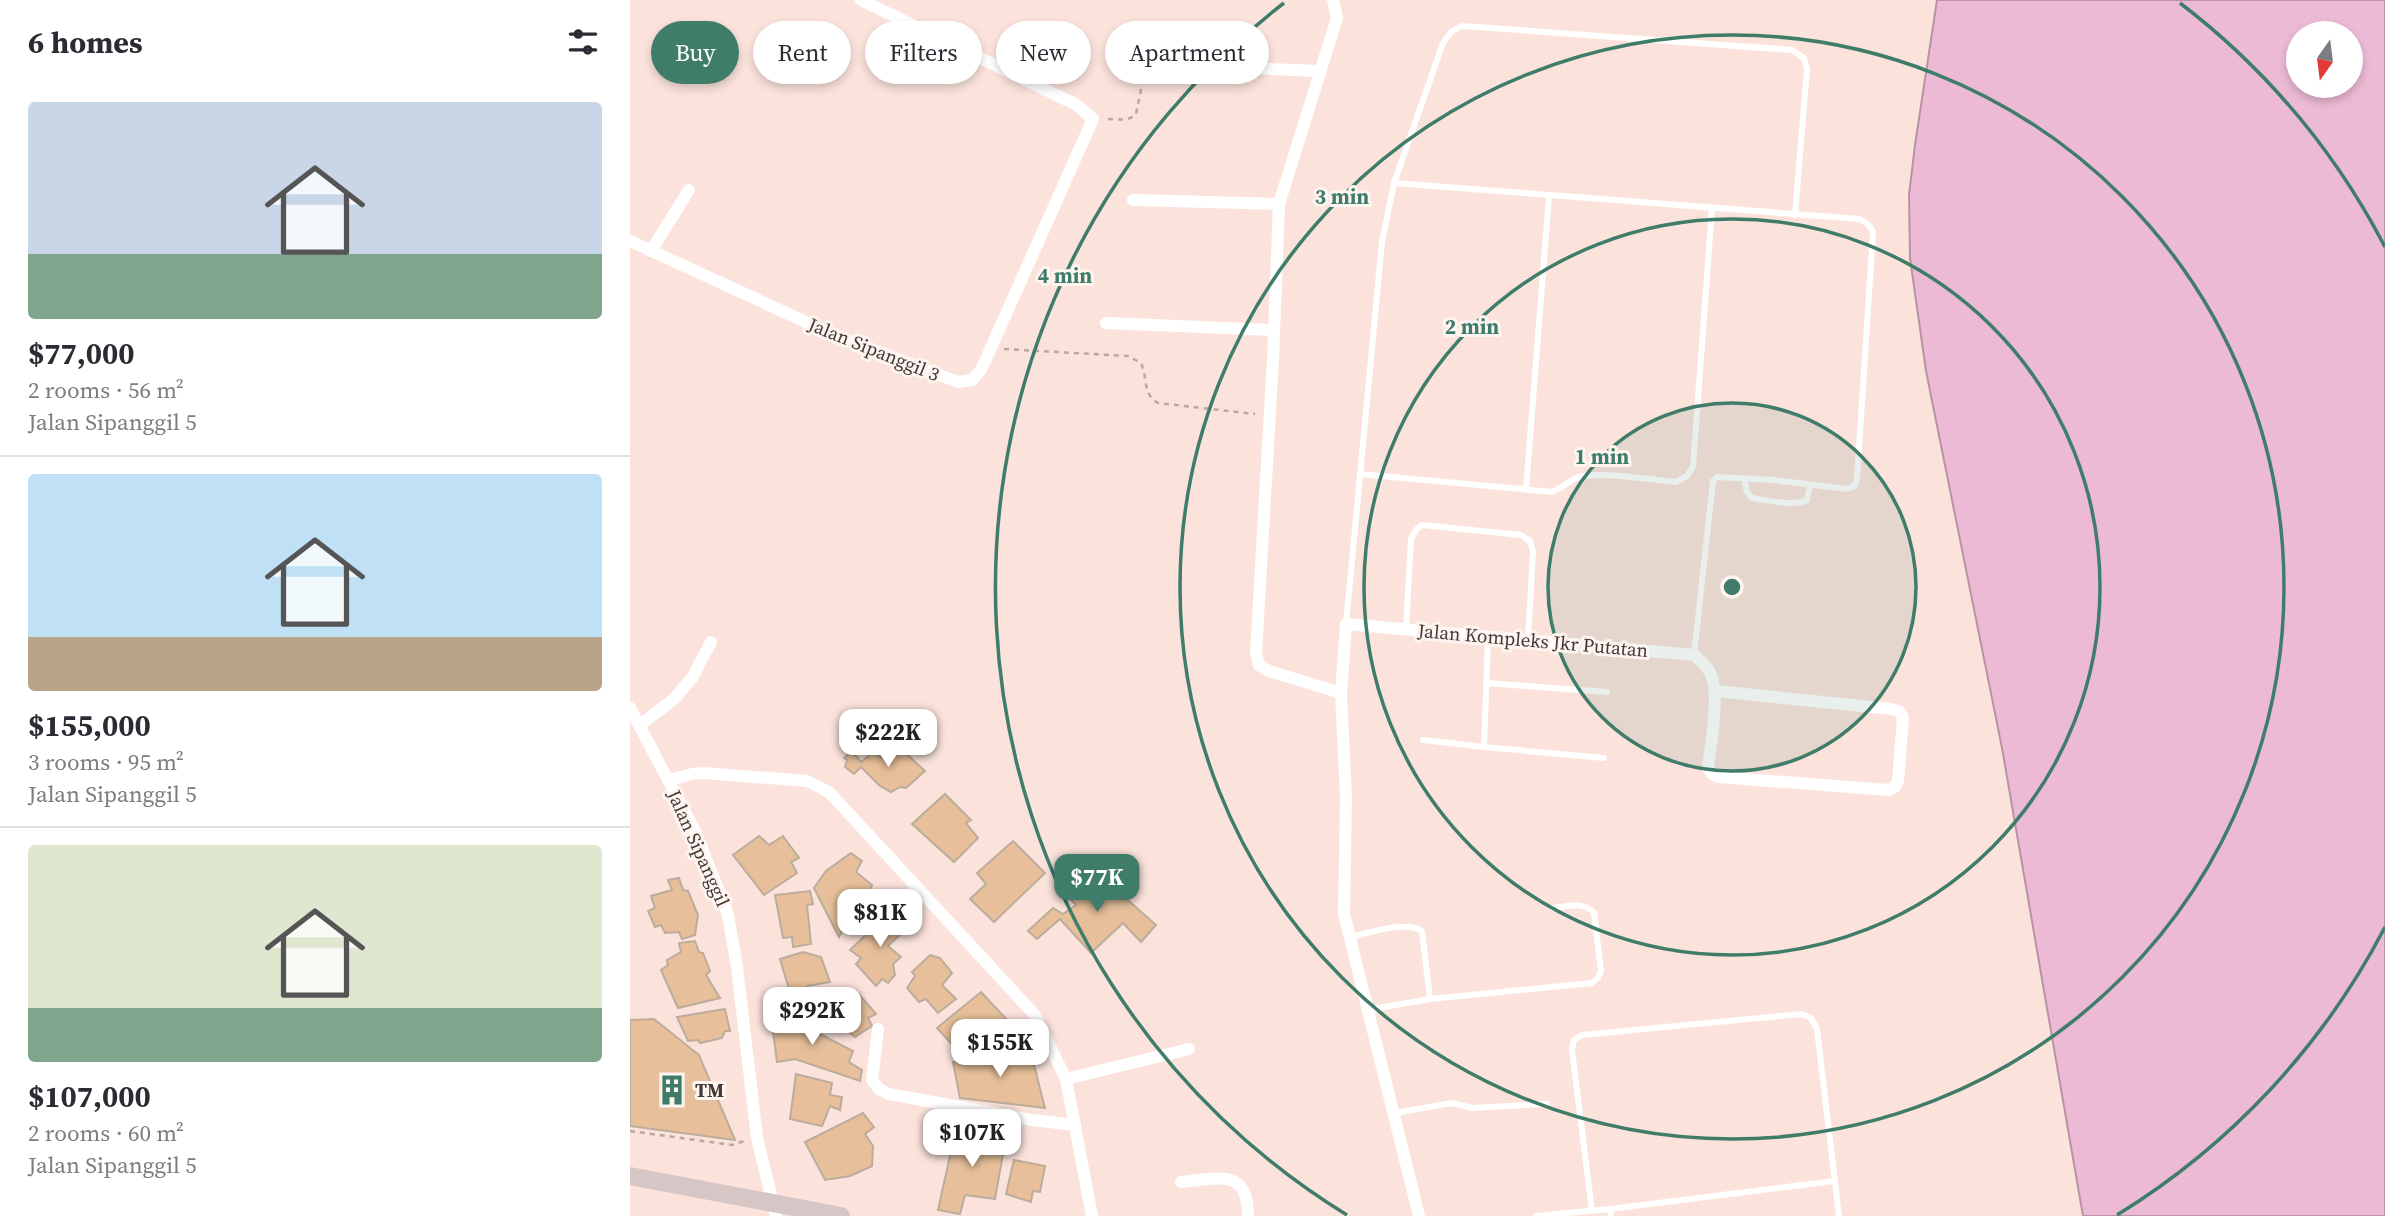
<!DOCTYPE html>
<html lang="en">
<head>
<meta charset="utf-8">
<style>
  body { margin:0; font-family:"Source Serif 4",serif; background:#f7f7f7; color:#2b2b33; height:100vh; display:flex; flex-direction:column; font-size:26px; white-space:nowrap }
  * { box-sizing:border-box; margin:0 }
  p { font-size:23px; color:#7c7c81 }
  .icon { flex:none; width:38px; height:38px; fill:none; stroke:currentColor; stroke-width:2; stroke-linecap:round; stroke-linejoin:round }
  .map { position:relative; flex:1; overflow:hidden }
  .drawer { display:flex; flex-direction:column; background:#fff; width:630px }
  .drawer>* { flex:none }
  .guide { position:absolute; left:21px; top:21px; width:665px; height:63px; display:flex; gap:14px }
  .needle { width:46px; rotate:194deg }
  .fabs { position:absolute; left:1656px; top:21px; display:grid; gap:14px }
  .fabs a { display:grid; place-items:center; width:77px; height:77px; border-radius:50%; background:#fff; box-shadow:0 4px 10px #0003; font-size:35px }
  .price { position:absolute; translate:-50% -60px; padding:0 16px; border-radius:14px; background:#fff; color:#222; font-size:23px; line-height:46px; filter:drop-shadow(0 2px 4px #0008) }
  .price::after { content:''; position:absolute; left:50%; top:42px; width:21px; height:16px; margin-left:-10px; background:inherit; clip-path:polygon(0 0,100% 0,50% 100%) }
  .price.on { background:#3f7d6a; color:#fff }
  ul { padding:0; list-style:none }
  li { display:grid; align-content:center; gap:14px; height:371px; padding:0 28px }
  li+li { border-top:2px solid #e1e1e2 }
  li span { display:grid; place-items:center; height:217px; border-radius:7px; color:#555 }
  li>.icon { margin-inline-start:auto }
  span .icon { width:126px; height:126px; fill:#fffc; stroke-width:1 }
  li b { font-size:30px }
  h2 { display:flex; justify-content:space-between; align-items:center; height:84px; padding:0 28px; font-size:30px }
  .tag { padding:0 24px; border-radius:32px; background:#fff; box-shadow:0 4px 10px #0003; font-size:24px; line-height:63px }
  .tag.on { background:#3f7d6a; color:#fff }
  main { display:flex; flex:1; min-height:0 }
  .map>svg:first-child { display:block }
  .water { fill:#ecbad4; stroke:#b993a5; stroke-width:2; fill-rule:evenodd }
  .building { fill:#e7c09b; stroke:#bcac9c; stroke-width:2 }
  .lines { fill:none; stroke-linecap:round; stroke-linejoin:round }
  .path { stroke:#baa7a1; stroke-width:2.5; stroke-dasharray:5 5; stroke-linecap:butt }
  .lane { stroke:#fff; stroke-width:6 }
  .street { stroke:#fff; stroke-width:12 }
  .secondary { stroke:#d6c6c6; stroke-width:18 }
  .ring { fill:none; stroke:#3f7d6a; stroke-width:3.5 }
  .labels { text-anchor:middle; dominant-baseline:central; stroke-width:6; stroke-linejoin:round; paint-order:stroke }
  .street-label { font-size:19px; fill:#423936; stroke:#fef4f0 }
  .poi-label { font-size:19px; font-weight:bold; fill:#423936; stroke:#fef4f0; text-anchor:start }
  .centre { fill:#3f7d6a; stroke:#fef4f0; stroke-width:3.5 }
  .ring-label { font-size:21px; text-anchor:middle; font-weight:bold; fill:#3f7d6a; stroke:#fef4f0; stroke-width:6; stroke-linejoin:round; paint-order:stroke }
</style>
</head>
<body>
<main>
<section class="drawer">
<h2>6 homes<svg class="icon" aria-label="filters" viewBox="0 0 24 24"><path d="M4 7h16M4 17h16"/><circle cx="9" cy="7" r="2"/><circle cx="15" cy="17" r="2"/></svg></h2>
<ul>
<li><span style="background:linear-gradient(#c9d6e8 70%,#7fa58c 0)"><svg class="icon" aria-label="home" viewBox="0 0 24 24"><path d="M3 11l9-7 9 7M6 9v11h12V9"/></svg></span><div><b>$77,000</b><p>2 rooms · 56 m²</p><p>Jalan Sipanggil 5</p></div></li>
<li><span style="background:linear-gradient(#bfe0f5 75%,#b9a48a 0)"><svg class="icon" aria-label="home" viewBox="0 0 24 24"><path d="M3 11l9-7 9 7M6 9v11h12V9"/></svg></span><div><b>$155,000</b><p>3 rooms · 95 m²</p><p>Jalan Sipanggil 5</p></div></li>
<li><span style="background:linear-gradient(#dfe7d0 75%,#7fa58c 0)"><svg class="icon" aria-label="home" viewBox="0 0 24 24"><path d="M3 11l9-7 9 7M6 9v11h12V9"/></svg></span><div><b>$107,000</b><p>2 rooms · 60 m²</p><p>Jalan Sipanggil 5</p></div></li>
</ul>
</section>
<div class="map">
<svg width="1755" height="1216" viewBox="0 0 1755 1216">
  <rect width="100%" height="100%" fill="#fbe3db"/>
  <path class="water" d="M1307,0H1755V1216H1453L1372,748L1296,371L1280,258L1279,195L1285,145ZM1668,33H1720V86H1668Z"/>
  <g class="building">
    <path d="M267,745L295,771L276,788L270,787L261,792L250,786L231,767L224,774L215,767L217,760L214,758L222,751L231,762L242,753L253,758Z"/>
    <path d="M315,794L341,820L336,823L348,838L324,862L282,824Z"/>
    <path d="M129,836L139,845L153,836L169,858L161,862L167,873L134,895L103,855Z"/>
    <path d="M383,841L415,873L364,922L340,899L356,884L347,873Z"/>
    <path d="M221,853L232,861L226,872L242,885L239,892L249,902L240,906L244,915L223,933L216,924L209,937L184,888L196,871Z"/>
    <path d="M465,871L526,925L511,942L493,923L461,953L430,919L407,939L398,931L423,908L433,914L446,905L437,895Z"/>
    <path d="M49,878L53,890L58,891L68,915L65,935L52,939L49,932L35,933L31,925L25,927L18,911L25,908L21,896L42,890L38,880Z"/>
    <path d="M180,891L183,904L177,905L181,944L163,947L162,937L153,938L145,895Z"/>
    <path d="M262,910L281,924L258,946L271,957L263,964L265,975L258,983L252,979L246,986L226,964L231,958L220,950Z"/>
    <path d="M65,941L69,952L73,953L80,971L76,975L90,998L48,1008L31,970L38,965L37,960L51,952L49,943Z"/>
    <path d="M173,952L191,957L200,982L177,986L178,996L162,999L150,959Z"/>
    <path d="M300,955L310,958L322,973L312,985L326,999L308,1013L296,999L289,1002L277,988L285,976L282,972Z"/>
    <path d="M226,991L246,1014L238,1018L242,1026L225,1037L200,1016Z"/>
    <path d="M351,992L392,1036L372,1050L361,1038L334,1057L307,1028Z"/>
    <path d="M95,1009L100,1031H95L92,1038L70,1043L68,1040L58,1041L47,1017Z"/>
    <path d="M169,1014L187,1019L182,1030L223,1051L219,1062L232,1070L230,1081L165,1059L147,1062L142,1023Z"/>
    <path d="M24,1019L69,1055L105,1140L0,1126V1020Z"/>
    <path d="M400,1049L415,1108L330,1098L323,1062Z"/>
    <path d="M166,1074L202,1083L200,1095L212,1097L210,1110L200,1106L192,1126L160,1119Z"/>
    <path d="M233,1113L244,1127L235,1134L243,1146L242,1166L220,1176L195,1180L175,1142Z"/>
    <path d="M326,1129L376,1137L365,1199L335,1195L330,1214L308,1210Z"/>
    <path d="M384,1160L415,1166L410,1192L403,1191L401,1202L376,1194Z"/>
  </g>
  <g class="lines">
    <g class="path">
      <path d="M478,119C488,119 499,122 506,114L514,75"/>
      <path d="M374,349L498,356L511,363C518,378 512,394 528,403L625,414"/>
      <path d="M0,1131L102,1145L114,1141"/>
    </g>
    <g class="lane">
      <path d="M764,183L1229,219L1238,224L1243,232L1227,479L1224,486L1217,489L1143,480L1087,477L1083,481L1064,655"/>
      <path d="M730,474L922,492C932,488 938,482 946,478C962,470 1025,480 1046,482L1057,476L1063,467L1082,208"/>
      <path d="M1114,478L1117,492L1122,498C1138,500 1163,507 1177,500L1180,485"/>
      <path d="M896,489L919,196"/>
      <path d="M716,624L752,242L764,183L813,43L822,31L833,26L1162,50L1174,58L1177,69L1165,215"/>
      <path d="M776,628L781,539L786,530L792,525L891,535L900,541L903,551L898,640"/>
      <path d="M858,636L854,747L974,758"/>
      <path d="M857,683L977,692"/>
      <path d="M793,740L854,747"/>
      <path d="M721,937C739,933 777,920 792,931L800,999"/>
      <path d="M737,1010L800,999L962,983L968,978L971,971L964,913C953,901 938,906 923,908"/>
      <path d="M765,1113L822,1103L842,1108L917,1104"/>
      <path d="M980,1209L1205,1181"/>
      <path d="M962,1211L942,1050L944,1040L952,1035L1172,1014L1181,1018L1187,1029L1209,1216"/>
      <path d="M906,1216L980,1209L981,1216"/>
    </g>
    <g class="street">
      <path d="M703,0L707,18L649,204L643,359L626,653L629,665L639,671L711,693"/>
      <path d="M521,64L691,71"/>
      <path d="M503,200L649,204"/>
      <path d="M0,241L202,334L328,382L342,380L351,370L463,119L447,105L231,0"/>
      <path d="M21,251L59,190"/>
      <path d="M476,323L644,330"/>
      <path d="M0,708L65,831L98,915L107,967L127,1138L146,1216"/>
      <path d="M10,725L44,699L62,678L81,642"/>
      <path d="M39,780L62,774L74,773L177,781L199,792L404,1014L436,1079L462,1216"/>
      <path d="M248,1029L242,1080L249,1089L259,1094L402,1120L445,1125"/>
      <path d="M436,1079L559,1049"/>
      <path d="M551,1182C588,1179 618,1167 618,1216"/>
      <path d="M789,1216L714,914L716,798L711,693L716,624L1064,655C1072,662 1079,668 1082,677C1089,702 1081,742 1078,768L1082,774L1088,777L1259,790L1265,787L1268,781L1273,718L1270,712L1262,709L1085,691"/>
    </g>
    <path class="secondary" d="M0,1176L211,1216"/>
  </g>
  <circle cx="1102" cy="587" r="184" fill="#3f7d6a" fill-opacity=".12"/>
  <g class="ring">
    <circle cx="1102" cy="587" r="184"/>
    <circle cx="1102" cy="587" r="368"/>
    <circle cx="1102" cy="587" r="552"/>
    <path d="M1755 927A736 736 0 0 1 1487 1215M717 1215A736 736 0 0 1 654 3M1550 3A736 736 0 0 1 1755 247"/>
  </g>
  <defs>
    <g id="building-bare" transform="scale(2.415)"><path d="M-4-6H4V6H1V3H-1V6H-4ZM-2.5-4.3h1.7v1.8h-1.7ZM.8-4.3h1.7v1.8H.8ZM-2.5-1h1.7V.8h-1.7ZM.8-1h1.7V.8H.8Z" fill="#3f7d6a" stroke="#fef4f0" stroke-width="2.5" paint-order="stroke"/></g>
  </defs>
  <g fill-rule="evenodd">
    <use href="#building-bare" x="42" y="1090"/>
  </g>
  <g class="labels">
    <g class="street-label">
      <text transform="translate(244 349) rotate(22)">Jalan Sipanggil 3</text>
      <text transform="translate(903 640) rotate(5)">Jalan Kompleks Jkr Putatan</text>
      <text transform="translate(69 848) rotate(66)">Jalan Sipanggil</text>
    </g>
    <g class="poi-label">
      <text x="65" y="1090">TM</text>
    </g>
  </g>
  <circle cx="1102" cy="587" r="10" class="centre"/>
  <g class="ring-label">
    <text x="712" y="204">3 min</text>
    <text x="435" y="283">4 min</text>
    <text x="842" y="334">2 min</text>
    <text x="972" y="464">1 min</text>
  </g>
</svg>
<div class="fabs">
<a><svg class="needle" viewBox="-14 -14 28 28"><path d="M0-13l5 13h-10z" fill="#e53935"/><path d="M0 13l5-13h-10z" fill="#7c7c81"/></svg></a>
</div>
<b class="price" style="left:258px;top:769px">$222K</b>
<b class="price on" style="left:467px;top:914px">$77K</b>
<b class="price" style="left:250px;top:949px">$81K</b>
<b class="price" style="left:182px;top:1047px">$292K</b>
<b class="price" style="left:370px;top:1079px">$155K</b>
<b class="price" style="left:342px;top:1169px">$107K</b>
<div class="guide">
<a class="tag on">Buy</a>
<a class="tag">Rent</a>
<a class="tag">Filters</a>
<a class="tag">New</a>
<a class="tag">Apartment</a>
</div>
</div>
</main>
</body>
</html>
